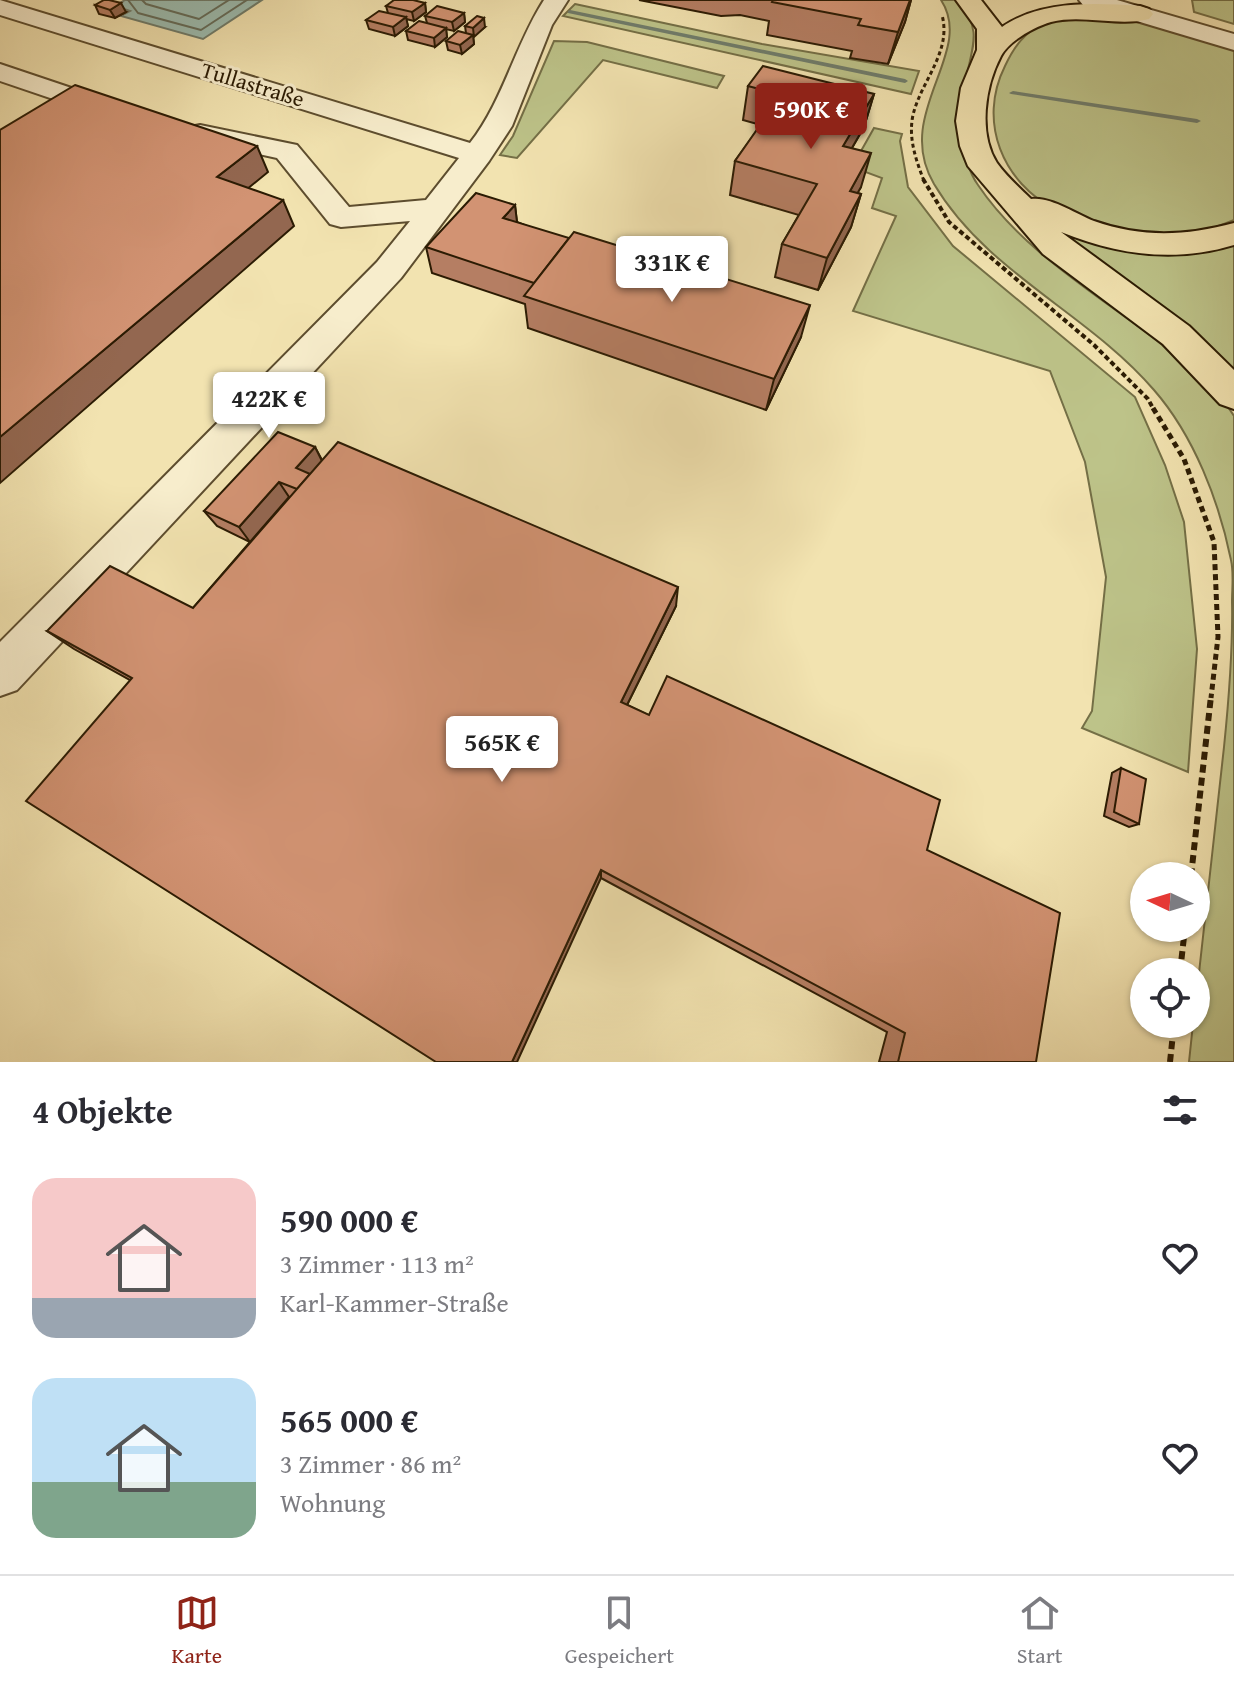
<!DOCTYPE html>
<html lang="de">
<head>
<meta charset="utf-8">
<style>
  body { margin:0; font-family:"Gentium Book Plus",serif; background:#f7f7f7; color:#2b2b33; height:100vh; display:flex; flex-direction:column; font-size:30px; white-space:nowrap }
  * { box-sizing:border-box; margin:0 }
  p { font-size:26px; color:#7c7c81 }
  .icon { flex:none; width:44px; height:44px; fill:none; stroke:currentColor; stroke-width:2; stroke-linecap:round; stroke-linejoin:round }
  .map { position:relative; height:1062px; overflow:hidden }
  .drawer { display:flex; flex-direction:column; background:#fff; flex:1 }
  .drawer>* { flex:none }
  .needle { width:52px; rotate:274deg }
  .tools { position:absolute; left:1130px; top:862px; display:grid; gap:16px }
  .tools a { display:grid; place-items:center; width:80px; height:80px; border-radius:50%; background:#fff; box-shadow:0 2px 6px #0004; font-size:40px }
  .price { position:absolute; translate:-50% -68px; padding:0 18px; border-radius:8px; background:#fff; color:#222; font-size:26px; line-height:52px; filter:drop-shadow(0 2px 4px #0008) }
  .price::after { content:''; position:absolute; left:50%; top:48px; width:24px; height:18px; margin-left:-12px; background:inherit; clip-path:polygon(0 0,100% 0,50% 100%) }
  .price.on { background:#8f2418; color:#fff }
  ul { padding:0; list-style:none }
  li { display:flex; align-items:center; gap:24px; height:200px; padding:0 32px }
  li span { display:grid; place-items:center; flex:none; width:224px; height:160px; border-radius:24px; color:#555 }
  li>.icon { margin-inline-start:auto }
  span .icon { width:96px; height:96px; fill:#fffc; stroke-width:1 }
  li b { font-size:34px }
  h2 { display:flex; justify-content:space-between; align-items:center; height:96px; padding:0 32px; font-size:34px }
  .tabs { display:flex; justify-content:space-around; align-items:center; height:112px; border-top:2px solid #e1e1e2; background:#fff; font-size:22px; color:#7c7c81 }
  .tabs a { display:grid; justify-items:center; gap:4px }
  .tabs .on { color:#8f2418 }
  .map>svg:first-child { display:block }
  .green { fill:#bdc389; stroke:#746f46; stroke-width:2 }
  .water { fill:#9cbdb1; stroke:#6f7c6b; stroke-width:2 }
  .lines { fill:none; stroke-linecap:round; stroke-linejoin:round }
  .shore { stroke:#646c5a; stroke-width:2 }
  .stream { fill:#6f7c6b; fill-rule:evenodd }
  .minor-casing { stroke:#5d4d2e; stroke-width:4 }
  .major-casing { stroke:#2b1b03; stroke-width:4 }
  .path-far3 { stroke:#2b1b03; stroke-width:3; stroke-dasharray:4 3; stroke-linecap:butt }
  .path-far2 { stroke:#2b1b03; stroke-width:4; stroke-dasharray:5 3; stroke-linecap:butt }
  .path-far1 { stroke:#2b1b03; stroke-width:5; stroke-dasharray:6 4; stroke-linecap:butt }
  .path { stroke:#2b1b03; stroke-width:6; stroke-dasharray:8 5; stroke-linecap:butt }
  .minor { fill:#f7edcc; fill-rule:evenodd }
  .major { fill:#f2e3b0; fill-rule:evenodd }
  .wall { fill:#b57e63; stroke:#2b1b03; stroke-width:2 }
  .shaded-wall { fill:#936750; stroke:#2b1b03; stroke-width:2 }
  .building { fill:#d29373; stroke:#2b1b03; stroke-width:2 }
  .labels { text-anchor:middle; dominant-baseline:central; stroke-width:6; stroke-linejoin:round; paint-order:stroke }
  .far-street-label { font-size:22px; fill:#2b1b03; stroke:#f7edcc }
</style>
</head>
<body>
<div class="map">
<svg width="1234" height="1062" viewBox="0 0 1234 1062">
  <rect width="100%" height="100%" fill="#f2e3b0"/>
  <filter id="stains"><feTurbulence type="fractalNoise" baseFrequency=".0025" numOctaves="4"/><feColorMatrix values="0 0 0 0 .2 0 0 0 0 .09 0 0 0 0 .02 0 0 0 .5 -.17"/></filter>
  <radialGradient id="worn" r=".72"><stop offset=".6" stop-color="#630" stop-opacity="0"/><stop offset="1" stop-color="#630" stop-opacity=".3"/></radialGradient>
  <g class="green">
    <path d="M941,0H958C981,30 974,41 967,74C960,107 958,157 978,185C1023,252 1099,295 1161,344C1187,364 1216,387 1234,416V1062H1189L1193,1024H1196V1000C1205,916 1215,831 1224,747C1229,698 1233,651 1232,602C1232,588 1234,573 1231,560C1219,501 1194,436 1154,390C1088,313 987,273 934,184C892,113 976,53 941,0Z"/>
    <path d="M1192,0H1234V24L1194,12Z"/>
    <path d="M575,4L762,44L919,71L911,94L563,16Z"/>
    <path d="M1106,17L1149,24L1234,50V220C1210,230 1183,238 1157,239C1142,239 1124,230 1109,226C1092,221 1072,218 1056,210C1003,183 977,122 1005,66C1014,47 1025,31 1045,23C1062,16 1088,18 1106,17Z"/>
    <path d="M554,41L587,42L724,76L717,88L603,60L517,158L500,155L513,136Z"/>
    <path d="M874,128L902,134L900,141L908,187L953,246L1135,397L1165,465L1184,522L1197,649L1188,772L1082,728L1092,711L1106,577L1085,462L1050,371L853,311L896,216L872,208L882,178L852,167Z"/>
    <path d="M1050,227L1234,244V376Z"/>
  </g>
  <path class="water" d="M125,0H262L203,39L121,16L130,11L115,6Z"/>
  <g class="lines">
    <g class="shore">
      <path d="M128,0L138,13L201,30L247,0"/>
      <path d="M142,0L146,4L199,19L229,0"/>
    </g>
    <g class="stream">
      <path d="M570,10L905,79L908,81L905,83L568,13V11Z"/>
      <path d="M1013,91L1197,119L1201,121L1197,123L1011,94L1009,93Z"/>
    </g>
    <g class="minor-casing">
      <g id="minor">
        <path d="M0,0L470,143C503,101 515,45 544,0H568L552,25L512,126L489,161L401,278L17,690L0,696V642L377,262L410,221L341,227L330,224L277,158L190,139L186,133L190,127L200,125L297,145L349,207L426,200L459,158L0,15Z"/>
        <path d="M1079,0H1117L1234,34V50L1083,5Z"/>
        <path d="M0,64L122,105L126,111L122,117L112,119L0,81Z"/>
      </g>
    </g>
    <g class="major-casing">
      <path id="major" d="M956,0H981L1002,27C1041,0 1094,3 1140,6L1149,9L1153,14L1149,19C1118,27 1083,14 1051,22C1034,27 1009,41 1001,56C985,86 978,133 997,163C1006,176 1020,188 1031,199C1050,196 1076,214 1094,221C1142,238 1186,236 1234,223V245C1175,263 1117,255 1061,232L1189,326L1234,370V409L1220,404L1163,344L1043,254L968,166L960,146L956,121L961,88L977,50V29Z"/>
    </g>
    <path class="path-far3" d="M924,181C916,160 908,138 913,115C921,81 952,52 942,15"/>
    <path class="path-far2" d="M923,179L949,222L1094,345L1148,399L1154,410"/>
    <path class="path-far1" d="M1153,408L1184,459L1214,542L1218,637L1211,698"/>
    <g class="path">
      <path d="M1191,876L1211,696"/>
      <path d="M1180,972L1185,928"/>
      <path d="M1170,1062L1174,1024"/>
    </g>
    <use href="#minor" class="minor"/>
    <use href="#major" class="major"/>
  </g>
  <g class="wall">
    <path d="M639,0H911L905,22L888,64L850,58L852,51L767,35L769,21L740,15L721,16Z"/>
    <path d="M425,3L426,12L414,21L406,19L408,26L395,36L369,29L366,20L388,13L386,6Z"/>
    <path d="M95,5L126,12L115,18L99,14Z"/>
    <path d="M464,13L465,22L454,31L446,29L447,37L435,47L408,40L406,31L427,23L425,16Z"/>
    <path d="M465,26L485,27L473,36L474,44L462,54L448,50L446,41L466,33Z"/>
    <path d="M748,86L874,94L864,127L852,148L861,187L857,193L861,194L851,227L818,290L775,277L782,244L799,215L730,195L735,161L761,125L743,120Z"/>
    <path d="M515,205L517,222L801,337L766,410L528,328L525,304L432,273L426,247Z"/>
    <path d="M315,447L322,460L676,606L627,705L927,850L1036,1062H879L887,1032L601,878L130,680L74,649L47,631L193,608L250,542L217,526L204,511Z"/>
    <path d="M1121,768L1139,824L1129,827L1104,816L1112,773Z"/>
  </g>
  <g class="shaded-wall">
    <path d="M910,0H911L905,22L888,64L898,32Z"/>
    <path d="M121,3L126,12L115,18L110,10Z"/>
    <path d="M425,3L426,12L414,21L412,12Z"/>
    <path d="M464,13L465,22L454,31L452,22Z"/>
    <path d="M406,17L408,26L395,36L393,27Z"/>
    <path d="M484,18L485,27L474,37L473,28Z"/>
    <path d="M446,28L447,37L435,47L434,38Z"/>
    <path d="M473,35L474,44L462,54L460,45Z"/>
    <path d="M874,94L864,127L834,179L843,146Z"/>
    <path d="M257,146L268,172L230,203L217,177Z"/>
    <path d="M871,153L861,187L840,224L850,191Z"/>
    <path d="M861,194L851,227L818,290L827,258Z"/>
    <path d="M283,200L294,226L0,483V437Z"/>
    <path d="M515,205L518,231L503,218Z"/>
    <path d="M810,305L801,337L766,410L774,379Z"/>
    <path d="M315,447L323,463L306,484L296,468Z"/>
    <path d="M279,482L289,497L250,542L239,527Z"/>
    <path d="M678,587L676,606L621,717V702Z"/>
    <path d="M601,870V878L517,1062H512Z"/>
  </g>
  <g class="building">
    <path d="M104,0H109L121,3L110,10L95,5Z"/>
    <path d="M394,0H413L425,3L412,12L386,6Z"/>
    <path d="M773,0H910L898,32L858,25L861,19L772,2Z"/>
    <path d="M437,6L464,13L452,22L425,16Z"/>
    <path d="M379,11L406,17L393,27L366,20Z"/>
    <path d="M477,16L484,18L473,28L465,26Z"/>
    <path d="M419,21L446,28L434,38L406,31Z"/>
    <path d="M458,31L473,35L460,45L446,41Z"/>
    <path d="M763,66L874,94L843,146L871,153L850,191L861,194L827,258L782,244L817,184L735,161L781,95L748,86Z"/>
    <path d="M75,85L257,146L217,177L283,200L0,437V130Z"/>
    <path d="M476,193L515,205L503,218L569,238L534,283L426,247Z"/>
    <path d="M574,232L810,305L774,379L524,296Z"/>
    <path d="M278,432L315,447L296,468L310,474L297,489L279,482L239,527L204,511Z"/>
    <path d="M338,442L678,587L621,702L649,715L667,676L940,800L927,850L1060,913L1036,1062H898L905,1033L601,870L512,1062H436L26,801L132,678L47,631L110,566L193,608Z"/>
    <path d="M1121,768L1146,779L1139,824L1114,812Z"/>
  </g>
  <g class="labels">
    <g class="far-street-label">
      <text transform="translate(253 84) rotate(17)">Tullastraße</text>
    </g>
  </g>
  <rect width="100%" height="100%" filter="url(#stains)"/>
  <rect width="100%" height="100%" fill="url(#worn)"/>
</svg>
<div class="tools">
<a><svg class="needle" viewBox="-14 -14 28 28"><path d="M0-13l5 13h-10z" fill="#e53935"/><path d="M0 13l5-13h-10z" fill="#7c7c81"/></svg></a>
<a><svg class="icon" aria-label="locate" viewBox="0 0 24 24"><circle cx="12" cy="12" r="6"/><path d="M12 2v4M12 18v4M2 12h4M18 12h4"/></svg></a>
</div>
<b class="price on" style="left:811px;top:151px">590K €</b>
<b class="price" style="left:672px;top:304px">331K €</b>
<b class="price" style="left:269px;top:440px">422K €</b>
<b class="price" style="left:502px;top:784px">565K €</b>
</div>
<section class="drawer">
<h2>4 Objekte<svg class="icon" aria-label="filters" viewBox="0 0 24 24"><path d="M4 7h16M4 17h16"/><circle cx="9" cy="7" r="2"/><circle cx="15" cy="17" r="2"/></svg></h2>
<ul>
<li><span style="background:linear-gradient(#f6c9c9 75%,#9aa5b1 0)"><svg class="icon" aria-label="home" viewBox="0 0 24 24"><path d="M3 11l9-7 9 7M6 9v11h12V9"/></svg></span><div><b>590 000 €</b><p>3 Zimmer · 113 m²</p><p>Karl-Kammer-Straße</p></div><svg class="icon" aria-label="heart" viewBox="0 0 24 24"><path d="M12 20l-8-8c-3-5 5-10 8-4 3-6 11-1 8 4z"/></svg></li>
<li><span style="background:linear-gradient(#bfe0f5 65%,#7fa58c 0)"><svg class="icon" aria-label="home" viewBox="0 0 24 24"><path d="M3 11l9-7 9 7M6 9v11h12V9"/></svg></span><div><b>565 000 €</b><p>3 Zimmer · 86 m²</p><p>Wohnung</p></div><svg class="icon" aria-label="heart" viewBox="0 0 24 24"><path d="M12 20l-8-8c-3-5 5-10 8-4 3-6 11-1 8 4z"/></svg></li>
</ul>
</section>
<nav class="tabs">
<a class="on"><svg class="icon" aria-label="map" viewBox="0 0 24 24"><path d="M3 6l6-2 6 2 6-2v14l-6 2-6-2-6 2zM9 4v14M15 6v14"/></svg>Karte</a>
<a><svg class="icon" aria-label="saved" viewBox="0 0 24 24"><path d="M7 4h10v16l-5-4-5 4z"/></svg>Gespeichert</a>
<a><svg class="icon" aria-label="home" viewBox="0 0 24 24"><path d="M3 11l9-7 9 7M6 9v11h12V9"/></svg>Start</a>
</nav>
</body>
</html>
